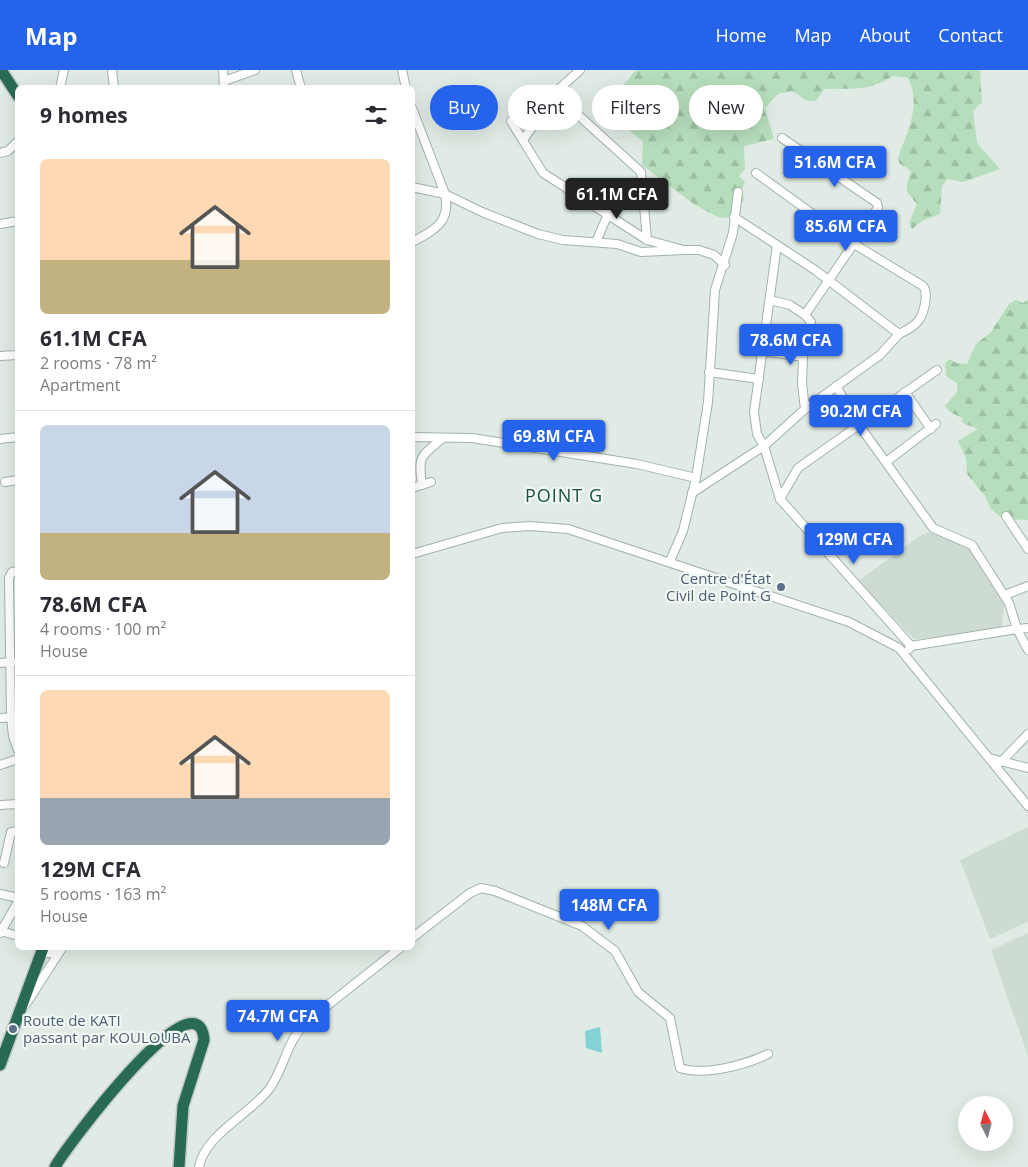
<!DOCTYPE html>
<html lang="en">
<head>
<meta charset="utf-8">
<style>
  body { margin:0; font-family:"Open Sans",sans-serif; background:#f7f7f7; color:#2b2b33; height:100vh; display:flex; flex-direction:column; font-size:19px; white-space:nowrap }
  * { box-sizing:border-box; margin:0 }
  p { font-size:16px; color:#7c7c81 }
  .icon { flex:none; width:28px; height:28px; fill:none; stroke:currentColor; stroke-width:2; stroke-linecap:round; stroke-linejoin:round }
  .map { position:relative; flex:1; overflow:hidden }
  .details { position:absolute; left:15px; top:15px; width:400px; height:865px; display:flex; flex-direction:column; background:#fff; border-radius:8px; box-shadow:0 5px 20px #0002 }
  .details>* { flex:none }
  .top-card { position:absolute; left:430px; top:15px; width:475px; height:45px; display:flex; gap:10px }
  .needle { width:32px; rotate:354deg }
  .fabs { position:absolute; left:958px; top:1026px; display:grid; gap:10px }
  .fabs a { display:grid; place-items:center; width:55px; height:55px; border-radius:50%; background:#fff; box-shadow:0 5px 20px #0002; font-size:25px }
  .price { position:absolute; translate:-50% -42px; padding:0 11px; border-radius:5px; background:#2563eb; color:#fff; font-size:16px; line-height:32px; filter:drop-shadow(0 1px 2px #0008) }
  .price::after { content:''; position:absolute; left:50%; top:30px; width:15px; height:11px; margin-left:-8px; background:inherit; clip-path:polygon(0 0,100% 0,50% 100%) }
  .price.current { background:#222; color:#fff }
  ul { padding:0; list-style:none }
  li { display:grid; align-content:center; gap:10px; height:265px; padding:0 25px }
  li+li { border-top:1px solid #e1e1e2 }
  li span { display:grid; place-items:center; height:155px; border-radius:8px; color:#555 }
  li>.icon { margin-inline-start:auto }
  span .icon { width:90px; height:90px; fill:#fffc; stroke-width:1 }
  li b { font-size:21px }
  h2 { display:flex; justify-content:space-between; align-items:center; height:60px; padding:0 25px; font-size:21px }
  .pill { padding:0 18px; border-radius:22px; background:#fff; box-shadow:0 5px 20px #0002; font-size:18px; line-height:45px }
  .pill.current { background:#2563eb; color:#fff }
  header { display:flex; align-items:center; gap:30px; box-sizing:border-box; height:70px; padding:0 25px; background:#2563eb; color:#fff }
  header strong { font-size:24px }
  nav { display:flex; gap:28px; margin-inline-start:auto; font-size:18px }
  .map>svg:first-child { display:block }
  .built { fill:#cddbd3 }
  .forest { fill:url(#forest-firs) }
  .water { fill:#83d2d4 }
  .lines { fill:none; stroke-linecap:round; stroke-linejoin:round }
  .minor-casing { stroke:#a2b3ab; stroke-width:10 }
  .highway-casing { stroke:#c0c8c5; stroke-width:14 }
  .minor { stroke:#fff; stroke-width:8 }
  .highway { stroke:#296a54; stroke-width:11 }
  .service-dot { fill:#5c6f8a; stroke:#f0f8f3; stroke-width:2 }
  .labels { text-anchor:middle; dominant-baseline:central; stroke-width:4.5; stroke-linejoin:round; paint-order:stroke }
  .service-label { font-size:15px; fill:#4e5e75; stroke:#f0f8f3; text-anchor:end }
  .quarter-label { font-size:18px; letter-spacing:1px; fill:#1a4f3c; stroke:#f0f8f3 }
</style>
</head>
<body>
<header>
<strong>Map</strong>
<nav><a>Home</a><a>Map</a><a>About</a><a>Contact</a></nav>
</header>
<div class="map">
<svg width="1028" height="1097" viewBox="0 0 1028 1097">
  <defs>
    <pattern id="forest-firs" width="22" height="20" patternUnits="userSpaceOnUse" patternTransform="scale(1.25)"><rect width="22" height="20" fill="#b6debc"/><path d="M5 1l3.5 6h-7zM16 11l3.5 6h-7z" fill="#9cbfa2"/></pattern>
  </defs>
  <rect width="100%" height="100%" fill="#dfebe4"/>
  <g class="built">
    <path d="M936,462L968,475L1005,531L1001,560L914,569L858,511L923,464Z"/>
    <path d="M1028,757V852L990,869L960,790Z"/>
    <path d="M1028,863V986L991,880Z"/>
  </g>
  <g class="forest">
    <path d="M636,0H980L982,32L973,41L977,73L1000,99L963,112L948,109L942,116L940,144L922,151L912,159L909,153L917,134L907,122V114L911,101L899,93L898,88C907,62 922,35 908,8L893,6C866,22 855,18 824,19L816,31H808L792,21L778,24L765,38L774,69L744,76L745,99L739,106L745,112L742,119L744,130L735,141L733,147L720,148L695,135L642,95L643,71L632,63L609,33Z"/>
    <path d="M1016,230L1023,233L1028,230V450L1003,449L991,439L985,426L967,404L966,388L958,371L978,359L963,353L962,348L950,342L945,336L958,321L957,313L946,306L945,293L950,289L956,293L967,294L976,274L991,262L1009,234Z"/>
  </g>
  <path class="water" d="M600,957L602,983L586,978L585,961Z"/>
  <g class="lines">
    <g class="minor-casing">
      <g id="minor">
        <path d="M112,0L114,18"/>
        <path d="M223,0L224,18"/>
        <path d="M296,0L301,18"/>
        <path d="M402,0L406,18"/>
        <path d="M224,11L255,0"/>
        <path d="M60,18L64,0"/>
        <path d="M555,24L641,102L647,170"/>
        <path d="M412,38L445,124C451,152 435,160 412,172"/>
        <path d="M511,51L543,103L647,170L684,180H699L714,185L725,195"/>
        <path d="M523,70L560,18L580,0"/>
        <path d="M0,83L8,81L18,71"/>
        <path d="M756,103L854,174L923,216C929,223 924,243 919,250C914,257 907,260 899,264"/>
        <path d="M412,117L445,124L482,142L538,164L563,170L617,174L641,182L684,180"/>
        <path d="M734,147L777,175"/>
        <path d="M0,154L18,151"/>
        <path d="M596,172L608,144L621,120"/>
        <path d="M770,230L790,235L805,245L878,138L877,133L782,68"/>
        <path d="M762,281L803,287"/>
        <path d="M0,286L18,285"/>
        <path d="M709,302L759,309"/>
        <path d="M836,316L859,355L933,458L972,475L1009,533L1017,559L1028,558"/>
        <path d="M905,322L931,359"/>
        <path d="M805,339L802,314L803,287L811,252L805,245"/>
        <path d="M412,367L472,368L637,394L696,408"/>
        <path d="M0,369L18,367"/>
        <path d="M886,392L936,354"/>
        <path d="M5,412L18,410"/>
        <path d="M422,415C418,385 420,387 443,368"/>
        <path d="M412,418L431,412"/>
        <path d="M692,423L764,376L805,339L880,285L899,264L815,200L777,175L754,342L757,364L764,376L780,429L911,576"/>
        <path d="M780,429L798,398L937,300"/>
        <path d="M1006,446L1028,479"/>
        <path d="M412,484L502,458L530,456L568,459L849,552L899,578L1028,736"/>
        <path d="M670,491L683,461L696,408L708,332L715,220L733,163L738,122"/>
        <path d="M18,501L12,502L9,508L11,647L13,666L18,680"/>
        <path d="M1005,525L1028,516"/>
        <path d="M909,579L911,576L1017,559L1028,580"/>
        <path d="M0,593L12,592"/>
        <path d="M0,648L18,647"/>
        <path d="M989,688L1028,698"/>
        <path d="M1001,692L1028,664"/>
        <path d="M0,695L18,689"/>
        <path d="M0,735L18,734"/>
        <path d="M4,793L11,762L18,761"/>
        <path d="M0,824L18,828"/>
        <path d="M1,861L18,866"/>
        <path d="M0,863L18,832"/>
        <path d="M412,868L470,823L481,818L495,821L582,856L615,881L638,922L670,948L680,998C705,1006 745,995 768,984"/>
        <path d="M41,883H50L59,878"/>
        <path d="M26,934L62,878"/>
        <path d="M199,1097C205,1064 251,1044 270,1018C284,997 287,973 304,954L400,878"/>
      </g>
    </g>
    <g class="highway-casing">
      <g id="highway">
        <path d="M1,0L18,26"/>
        <path d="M0,995L43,878"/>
        <path d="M55,1097C64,1080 198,899 204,970L183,1036L179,1097"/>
      </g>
    </g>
    <use href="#minor" class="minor"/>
    <use href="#highway" class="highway"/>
  </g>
  <g class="service-dot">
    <circle cx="781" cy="517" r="5"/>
    <circle cx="13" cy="959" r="5"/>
  </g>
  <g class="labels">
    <g class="service-label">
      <text x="771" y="508">Centre d'État<tspan x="771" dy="17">Civil de Point G</tspan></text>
      <text x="23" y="950" text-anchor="start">Route de KATI<tspan x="23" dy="17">passant par KOULOUBA</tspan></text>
    </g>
    <g class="quarter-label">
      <text x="564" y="425">POINT G</text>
    </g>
  </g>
</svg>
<div class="fabs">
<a><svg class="needle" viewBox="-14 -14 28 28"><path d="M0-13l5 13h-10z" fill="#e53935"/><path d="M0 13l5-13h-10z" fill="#7c7c81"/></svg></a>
</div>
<b class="price" style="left:835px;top:118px">51.6M CFA</b>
<b class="price current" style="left:617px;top:150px">61.1M CFA</b>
<b class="price" style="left:846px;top:182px">85.6M CFA</b>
<b class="price" style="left:791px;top:296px">78.6M CFA</b>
<b class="price" style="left:861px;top:367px">90.2M CFA</b>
<b class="price" style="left:554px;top:392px">69.8M CFA</b>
<b class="price" style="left:854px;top:495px">129M CFA</b>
<b class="price" style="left:609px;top:861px">148M CFA</b>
<b class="price" style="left:278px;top:972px">74.7M CFA</b>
<div class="top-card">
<a class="pill current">Buy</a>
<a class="pill">Rent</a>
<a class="pill">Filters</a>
<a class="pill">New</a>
</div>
<section class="details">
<h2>9 homes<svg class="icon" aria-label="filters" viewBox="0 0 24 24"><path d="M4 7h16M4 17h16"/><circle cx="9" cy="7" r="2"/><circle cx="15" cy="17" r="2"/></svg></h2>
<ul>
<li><span style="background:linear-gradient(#ffd9b3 65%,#c2b280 0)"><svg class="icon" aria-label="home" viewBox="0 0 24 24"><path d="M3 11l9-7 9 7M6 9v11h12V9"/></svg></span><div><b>61.1M CFA</b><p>2 rooms · 78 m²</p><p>Apartment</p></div></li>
<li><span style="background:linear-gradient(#c9d6e8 70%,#c2b280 0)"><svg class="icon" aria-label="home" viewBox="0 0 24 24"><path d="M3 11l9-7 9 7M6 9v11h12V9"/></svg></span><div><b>78.6M CFA</b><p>4 rooms · 100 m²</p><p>House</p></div></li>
<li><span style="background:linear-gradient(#ffd9b3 70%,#9aa5b1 0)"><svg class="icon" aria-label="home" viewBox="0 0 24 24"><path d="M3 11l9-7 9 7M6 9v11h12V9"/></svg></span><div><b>129M CFA</b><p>5 rooms · 163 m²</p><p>House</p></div></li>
</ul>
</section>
</div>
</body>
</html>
